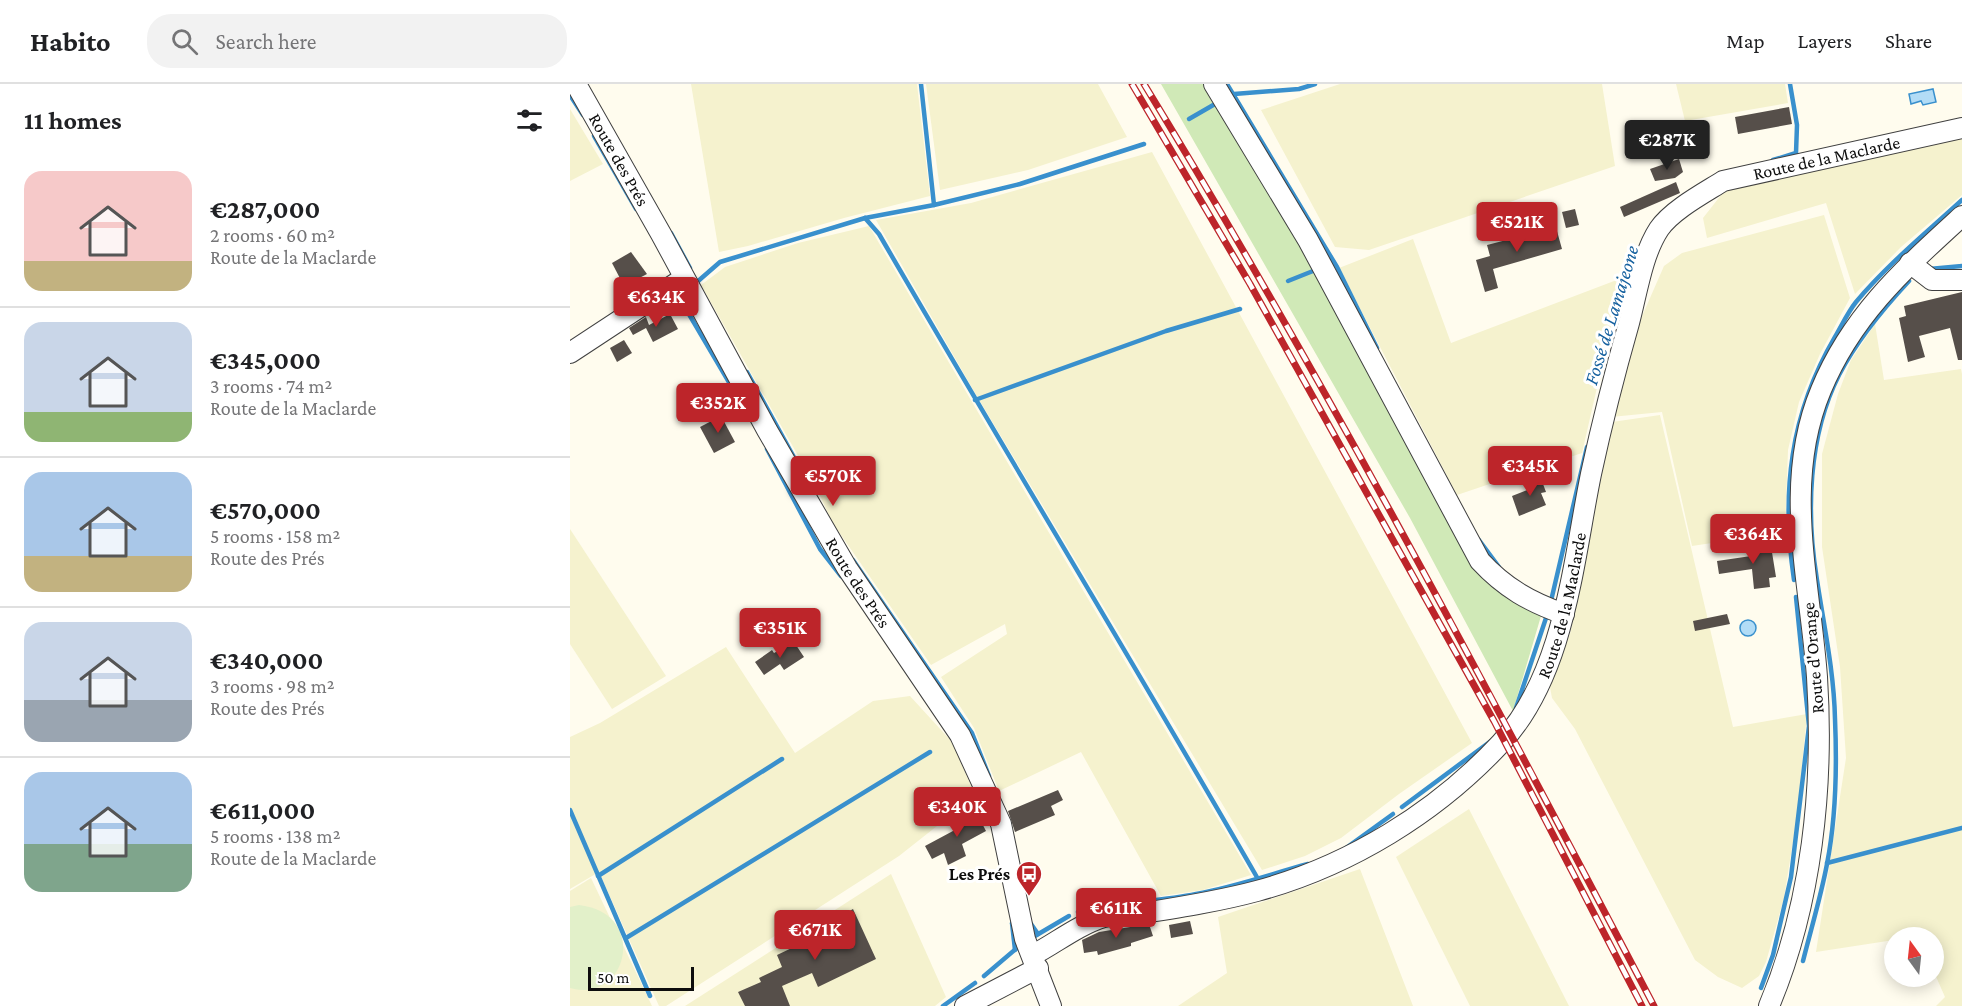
<!DOCTYPE html>
<html lang="en">
<head>
<meta charset="utf-8">
<style>
  body { margin:0; font-family:"Crimson Pro",serif; background:#f2f2f2; color:#202124; height:100vh; display:flex; flex-direction:column; font-size:22px; white-space:nowrap }
  * { box-sizing:border-box; margin:0 }
  p { font-size:20px; color:#757577 }
  .icon { flex:none; width:33px; height:33px; fill:none; stroke:currentColor; stroke-width:2; stroke-linecap:round; stroke-linejoin:round }
  .map { position:relative; flex:1; overflow:hidden }
  .side { display:flex; flex-direction:column; background:#fff; width:570px }
  .side>* { flex:none }
  .needle { width:39px; rotate:345deg }
  .fabs { position:absolute; left:1314px; top:843px; display:grid; gap:12px }
  .fabs a { display:grid; place-items:center; width:60px; height:60px; border-radius:50%; background:#fff; box-shadow:0 3px 15px #0003; font-size:30px }
  .scale { position:absolute; left:18px; bottom:15px; width:106px; box-sizing:border-box; padding-left:6px; border:3px solid #0d0d0d; border-top:0; font-size:16px; line-height:21px; white-space:nowrap; color:#0d0d0d; -webkit-text-stroke:4px #fff; paint-order:stroke }
  .price { position:absolute; translate:-50% -51px; padding:0 14px; border-radius:6px; background:#bd252a; color:#fff; font-size:20px; line-height:39px; filter:drop-shadow(0 2px 3px #0008) }
  .price::after { content:''; position:absolute; left:50%; top:36px; width:18px; height:14px; margin-left:-9px; background:inherit; clip-path:polygon(0 0,100% 0,50% 100%) }
  .price.selected { background:#222; color:#fff }
  ul { padding:0; list-style:none }
  li { display:flex; align-items:center; gap:18px; height:150px; padding:0 24px }
  li+li { border-top:2px solid #e0e0e0 }
  li span { display:grid; place-items:center; flex:none; width:168px; height:120px; border-radius:18px; color:#555 }
  li>.icon { margin-inline-start:auto }
  span .icon { width:72px; height:72px; fill:#fffc; stroke-width:1 }
  li b { font-size:26px }
  h2 { display:flex; justify-content:space-between; align-items:center; height:72px; padding:0 24px; font-size:26px }
  header { display:flex; align-items:center; gap:36px; box-sizing:border-box; height:84px; padding:0 30px; background:#fff; border-bottom:2px solid #e0e0e0 }
  header strong { font-size:28px }
  nav { display:flex; gap:33px; margin-inline-start:auto; font-size:21px }
  .search { width:420px; height:54px; background:#f2f2f2; display:flex; align-items:center; gap:15px; box-sizing:border-box; padding:0 21px; border-radius:24px; color:#757577; font-size:22px }
  main { display:flex; flex:1; min-height:0 }
  .map>svg:first-child { display:block }
  .farmland { fill:#f5f2ce }
  .green { fill:#d0e9b7 }
  .pitch { fill:#e2f0c9 }
  .water { fill:#b2dcf6; stroke:#3990cd; stroke-width:1.5 }
  .lines { fill:none; stroke-linecap:round; stroke-linejoin:round }
  .stream { stroke:#3990cd; stroke-width:4.5 }
  .building { fill:#564f4a }
  .minor-casing { stroke:#404040; stroke-width:22 }
  .minor { stroke:#fff; stroke-width:20 }
  .rail-casing { stroke:#bd252a; stroke-width:7 }
  .rail { stroke:#fff; stroke-width:4.5; stroke-dasharray:14; stroke-linecap:butt }
  .labels { text-anchor:middle; dominant-baseline:central; stroke-width:6; stroke-linejoin:round; paint-order:stroke }
  .street-label { font-size:18px; fill:#0d0d0d; stroke:#fff }
  .poi-label { font-size:18px; font-weight:bold; fill:#0d0d0d; stroke:#fff; text-anchor:end }
  .water-label { font-size:20px; font-style:italic; fill:#16619f; stroke:#fff }
</style>
</head>
<body>
<header>
<strong>Habito</strong>
<div class="search"><svg class="icon" aria-label="search" viewBox="0 0 24 24"><circle cx="10" cy="10" r="6"/><path d="M15 15l6 6"/></svg>Search here</div>
<nav><a>Map</a><a>Layers</a><a>Share</a></nav>
</header>
<main>
<section class="side">
<h2>11 homes<svg class="icon" aria-label="filters" viewBox="0 0 24 24"><path d="M4 7h16M4 17h16"/><circle cx="9" cy="7" r="2"/><circle cx="15" cy="17" r="2"/></svg></h2>
<ul>
<li><span style="background:linear-gradient(#f6c9c9 75%,#c2b280 0)"><svg class="icon" aria-label="home" viewBox="0 0 24 24"><path d="M3 11l9-7 9 7M6 9v11h12V9"/></svg></span><div><b>€287,000</b><p>2 rooms · 60 m²</p><p>Route de la Maclarde</p></div></li>
<li><span style="background:linear-gradient(#c9d6e8 75%,#8fb573 0)"><svg class="icon" aria-label="home" viewBox="0 0 24 24"><path d="M3 11l9-7 9 7M6 9v11h12V9"/></svg></span><div><b>€345,000</b><p>3 rooms · 74 m²</p><p>Route de la Maclarde</p></div></li>
<li><span style="background:linear-gradient(#a9c7e8 70%,#c2b280 0)"><svg class="icon" aria-label="home" viewBox="0 0 24 24"><path d="M3 11l9-7 9 7M6 9v11h12V9"/></svg></span><div><b>€570,000</b><p>5 rooms · 158 m²</p><p>Route des Prés</p></div></li>
<li><span style="background:linear-gradient(#c9d6e8 65%,#9aa5b1 0)"><svg class="icon" aria-label="home" viewBox="0 0 24 24"><path d="M3 11l9-7 9 7M6 9v11h12V9"/></svg></span><div><b>€340,000</b><p>3 rooms · 98 m²</p><p>Route des Prés</p></div></li>
<li><span style="background:linear-gradient(#a9c7e8 60%,#7fa58c 0)"><svg class="icon" aria-label="home" viewBox="0 0 24 24"><path d="M3 11l9-7 9 7M6 9v11h12V9"/></svg></span><div><b>€611,000</b><p>5 rooms · 138 m²</p><p>Route de la Maclarde</p></div></li>
</ul>
</section>
<div class="map">
<svg width="1392" height="922" viewBox="0 0 1392 922">
  <rect width="100%" height="100%" fill="#fffcee"/>
  <g class="farmland">
    <path d="M121,0H347L360,112L274,134L178,162L149,168Z"/>
    <path d="M356,0H528L557,53L458,86L370,106Z"/>
    <path d="M770,0H1032L1045,82L799,166L765,163L691,26Z"/>
    <path d="M1106,0H1215L1218,19L1115,37Z"/>
    <path d="M0,25L33,80L0,97Z"/>
    <path d="M1392,48V111L1331,163L1285,210L1256,119L1137,154L1133,134L1155,106Z"/>
    <path d="M582,68L902,659L829,710L771,754L735,772L692,786L405,309L306,136L401,119Z"/>
    <path d="M1254,131L1280,214L1250,270L1229,318L1218,366L1215,448L1122,462L1092,328L1041,333L1066,246L1094,182L1112,169Z"/>
    <path d="M299,142L429,364L681,791L633,806L591,812L511,668L429,707L404,644L371,593L437,550L435,540L361,581L262,438L247,405L131,201L155,183L228,159Z"/>
    <path d="M843,155L881,259L1052,194L1012,369L887,411L769,184Z"/>
    <path d="M1305,240L1314,296L1391,285L1392,290V922H1366L1375,913L1364,888V854H1324V856L1246,868L1276,674L1270,583L1252,463V370L1268,310L1281,276Z"/>
    <path d="M1090,331L1163,643L1237,630L1228,726L1214,814L1196,878L1189,892L1172,904L1148,893L1125,876L1005,645L982,614L979,598L1000,550L1013,492L1017,436L1042,338Z"/>
    <path d="M0,445L96,592L42,625L0,560Z"/>
    <path d="M156,563L225,669L303,617L340,612L383,659L405,712L329,772L96,922H89L29,788L0,805V653L30,639Z"/>
    <path d="M899,725L999,922H900L826,773Z"/>
    <path d="M790,785L843,922H608L657,889L648,833Z"/>
    <path d="M321,790L376,913L365,922H115Z"/>
    <path d="M21,794L82,922H0V807Z"/>
  </g>
  <path class="green" d="M591,0H640L709,114L894,460L971,532L943,627L840,434Z"/>
  <path class="pitch" d="M9,821C79,829 58,920 0,904V823Z"/>
  <g class="water">
    <path d="M1363,5L1366,18L1353,21L1351,17L1341,20L1339,10Z"/>
    <circle cx="1178" cy="544" r="8"/>
  </g>
  <g class="lines">
    <g class="stream">
      <path d="M657,0L767,183L807,264"/>
      <path d="M664,10L729,5L745,0"/>
      <path d="M0,11L13,31"/>
      <path d="M619,35L645,20"/>
      <path d="M24,52L66,125"/>
      <path d="M1203,76L1226,69L1227,41L1220,0"/>
      <path d="M364,121L450,100L574,60"/>
      <path d="M295,134L309,150C434,366 564,579 688,795"/>
      <path d="M101,149L120,184"/>
      <path d="M1359,185L1392,182"/>
      <path d="M718,197L743,187"/>
      <path d="M127,198L150,178L295,134L364,121L351,0"/>
      <path d="M113,220L173,322"/>
      <path d="M177,288L231,386"/>
      <path d="M405,316L596,247L670,225"/>
      <path d="M197,365L250,465L271,492"/>
      <path d="M909,456L929,483"/>
      <path d="M283,476L402,649L419,692"/>
      <path d="M1224,496C1211,409 1220,330 1265,253C1272,241 1278,228 1286,218C1318,180 1356,149 1392,116"/>
      <path d="M981,517L1017,363"/>
      <path d="M946,624L976,534"/>
      <path d="M832,723L921,657"/>
      <path d="M0,726L80,912"/>
      <path d="M776,764L823,730"/>
      <path d="M1257,779L1392,744"/>
      <path d="M28,792L212,675"/>
      <path d="M508,828C547,818 587,818 626,810C665,803 701,790 738,780"/>
      <path d="M459,837L468,850"/>
      <path d="M442,839L445,866"/>
      <path d="M465,852L499,832"/>
      <path d="M56,854L360,668"/>
      <path d="M1233,877C1241,845 1251,812 1257,780C1266,734 1267,682 1265,635C1264,588 1254,542 1247,496C1236,430 1238,352 1269,291C1287,256 1312,226 1339,197"/>
      <path d="M414,892L447,864"/>
      <path d="M1191,904L1203,871L1221,793L1239,642L1226,513"/>
      <path d="M373,922L405,899"/>
    </g>
  </g>
  <g class="building">
    <path d="M1219,23L1222,40L1168,50L1165,33Z"/>
    <path d="M1109,75L1113,88L1105,94L1085,97L1080,85Z"/>
    <path d="M1106,98L1110,109L1054,133L1050,123Z"/>
    <path d="M1005,125L1009,141L996,144L992,128Z"/>
    <path d="M985,140L992,165L923,185L928,204L915,208L906,176L920,172L917,161L968,148V145Z"/>
    <path d="M61,168L77,190L54,202L42,179Z"/>
    <path d="M1392,208V276H1388L1380,244L1349,252L1355,273L1338,278L1329,234L1336,232L1334,222Z"/>
    <path d="M100,230L108,245L83,258L76,244L63,251L59,244L76,233L79,241Z"/>
    <path d="M54,256L62,269L47,278L40,264Z"/>
    <path d="M151,332L165,358L144,369L130,343Z"/>
    <path d="M970,392L976,408L971,409L976,421L949,432L942,412L960,405L956,398Z"/>
    <path d="M1200,456L1206,493L1199,494L1200,503L1184,505L1182,485L1149,490L1147,477L1188,471L1186,458Z"/>
    <path d="M1157,530L1160,540L1125,547L1123,537Z"/>
    <path d="M224,558L234,573L214,586L210,580L194,591L185,578L202,566L204,569Z"/>
    <path d="M488,706L493,716L481,722L485,731L445,748L438,727Z"/>
    <path d="M403,722L416,747L392,760L396,772L378,781L374,769L362,775L355,762L396,740L390,730Z"/>
    <path d="M283,825L306,875L248,903L242,889L212,902L220,922H175L168,908L191,898L189,894L212,883L207,871L251,850L249,844Z"/>
    <path d="M620,837L623,850L601,854L599,841Z"/>
    <path d="M579,840L583,852L561,859V862L528,871L527,867L514,869L512,856L529,848Z"/>
  </g>
  <g class="lines">
    <g class="minor-casing">
      <g id="minor">
        <path id="s1" d="M6,0L91,150L197,346L277,484L390,651L431,740L455,855L481,922"/>
        <path d="M644,0L738,156L910,477C935,504 960,518 994,530"/>
        <path d="M1340,179L1362,196H1392"/>
        <path d="M0,269L114,194"/>
        <path id="s2" d="M463,871C486,859 508,841 534,833C546,830 561,830 574,829C612,823 650,817 687,807C779,782 866,729 931,659C995,590 1003,478 1021,390C1032,339 1045,288 1059,239C1067,209 1072,171 1089,145C1102,126 1134,109 1153,97L1392,44"/>
        <path d="M395,922L468,884"/>
        <path d="M1199,922C1242,820 1254,702 1247,593C1240,497 1212,399 1251,306C1282,231 1334,185 1392,132"/>
      </g>
    </g>
    <use href="#minor" class="minor"/>
    <g class="rail-casing">
      <g id="rail">
        <path d="M562,0L680,200L924,637L1072,922"/>
        <path d="M574,0C757,300 921,611 1084,922"/>
      </g>
    </g>
    <use href="#rail" class="rail"/>
  </g>
  <defs>
    <g id="bus-pin" transform="scale(1.35)"><path d="M0 17L-7.5 6A9.5 9.5 0 1 1 7.5 6Z" fill="#bd252a" stroke="#fff"/><path d="M-5-6H5V4H4V6H2V4H-2V6H-4V4H-5ZM-3.5-4V0h7V-4ZM-3.5 1.2v1.5H-2V1.2ZM2 1.2v1.5H3.5V1.2Z" fill="#fff"/></g>
  </defs>
  <g fill-rule="evenodd">
    <use href="#bus-pin" x="459" y="790"/>
  </g>
  <g class="labels">
    <g class="street-label">
      <text stroke="none"><textPath href="#s2" startOffset="1254">Route de la Maclarde</textPath></text>
      <text stroke="none"><textPath href="#s1" startOffset="87">Route des Prés</textPath></text>
      <text stroke="none"><textPath href="#s1" startOffset="573">Route des Prés</textPath></text>
      <text stroke="none"><textPath href="#s2" startOffset="678">Route de la Maclarde</textPath></text>
      <text transform="translate(1243 574) rotate(-95)">Route d'Orange</text>
    </g>
    <g class="poi-label">
      <text x="440" y="790">Les Prés</text>
    </g>
    <g class="water-label">
      <text transform="translate(1041 231) rotate(-73)">Fossé de Lamajeone</text>
    </g>
  </g>
</svg>
<div class="fabs">
<a><svg class="needle" viewBox="-14 -14 28 28"><path d="M0-13l5 13h-10z" fill="#e53935"/><path d="M0 13l5-13h-10z" fill="#757577"/></svg></a>
</div>
<div class="scale">50 m</div>
<b class="price selected" style="left:1097px;top:87px">€287K</b>
<b class="price" style="left:947px;top:169px">€521K</b>
<b class="price" style="left:86px;top:244px">€634K</b>
<b class="price" style="left:148px;top:350px">€352K</b>
<b class="price" style="left:960px;top:413px">€345K</b>
<b class="price" style="left:263px;top:423px">€570K</b>
<b class="price" style="left:1183px;top:481px">€364K</b>
<b class="price" style="left:210px;top:575px">€351K</b>
<b class="price" style="left:387px;top:754px">€340K</b>
<b class="price" style="left:546px;top:855px">€611K</b>
<b class="price" style="left:245px;top:877px">€671K</b>
</div>
</main>
</body>
</html>
